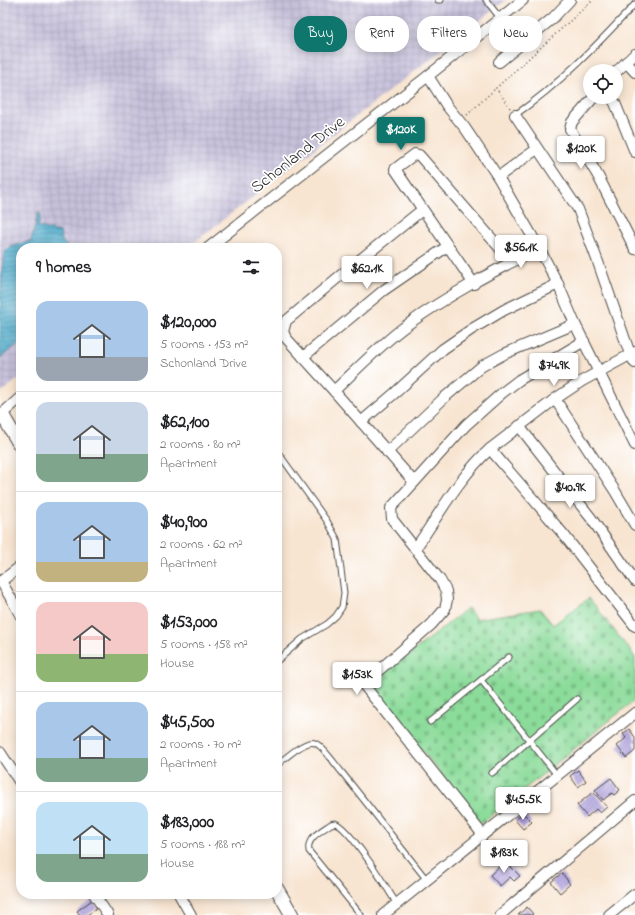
<!DOCTYPE html>
<html lang="en">
<head>
<meta charset="utf-8">
<style>
  body { margin:0; font-family:"Indie Flower",sans-serif; background:#f6f6f6; color:#202124; height:100vh; display:flex; flex-direction:column; font-size:15px; white-space:nowrap }
  * { box-sizing:border-box; margin:0 }
  p { font-size:13px; color:#757577 }
  .icon { flex:none; width:22px; height:22px; fill:none; stroke:currentColor; stroke-width:2; stroke-linecap:round; stroke-linejoin:round }
  .map { position:relative; flex:1; overflow:hidden }
  .side { position:absolute; left:16px; top:243px; width:266px; height:656px; display:flex; flex-direction:column; background:#fff; border-radius:16px; box-shadow:0 2px 10px #0003 }
  .side>* { flex:none }
  .top-card { position:absolute; left:294px; top:16px; width:281px; height:36px; display:flex; gap:8px }
  .controls { position:absolute; left:583px; top:64px; display:grid; gap:8px }
  .controls a { display:grid; place-items:center; width:40px; height:40px; border-radius:50%; background:#fff; box-shadow:0 2px 10px #0003; font-size:20px }
  .price { position:absolute; translate:-50% -34px; padding:0 9px; border-radius:4px; background:#fff; color:#222; font-size:13px; line-height:26px; filter:drop-shadow(0 1px 2px #0008) }
  .price::after { content:''; position:absolute; left:50%; top:24px; width:12px; height:9px; margin-left:-6px; background:inherit; clip-path:polygon(0 0,100% 0,50% 100%) }
  .price.active { background:#0f766e; color:#fff }
  ul { padding:0; list-style:none }
  li { display:flex; align-items:center; gap:12px; height:100px; padding:0 20px }
  li+li { border-top:1px solid #e0e0e0 }
  li span { display:grid; place-items:center; flex:none; width:112px; height:80px; border-radius:12px; color:#555 }
  li>.icon { margin-inline-start:auto }
  span .icon { width:48px; height:48px; fill:#fffc; stroke-width:1 }
  li b { font-size:17px }
  h2 { display:flex; justify-content:space-between; align-items:center; height:48px; padding:0 20px; font-size:17px }
  .chip { padding:0 14px; border-radius:16px; background:#fff; box-shadow:0 2px 10px #0003; font-size:14px; line-height:36px }
  .chip.active { background:#0f766e; color:#fff }
  .map>svg:first-child { display:block }
  .industrial { fill:url(#industrial-grid) }
  .cemetery { fill:url(#cemetery-stones); stroke:#5b8362 }
  .water { fill:url(#water-rules); stroke:#3a6a7a }
  .building { fill:url(#building-hatch) }
  .lines { fill:none; stroke-linecap:round; stroke-linejoin:round }
  .service-casing { stroke:#4a4744; stroke-width:7 }
  .minor-casing { stroke:#4a4744; stroke-width:12 }
  .tertiary-casing { stroke:#4a4744; stroke-width:15 }
  .path { stroke:#4a4744; stroke-width:1.5; stroke-dasharray:1 3; stroke-linecap:butt }
  .service { stroke:#fff; stroke-width:5 }
  .minor { stroke:#fff; stroke-width:10 }
  .tertiary { stroke:#fff; stroke-width:13 }
  .labels { text-anchor:middle; dominant-baseline:central; stroke-width:3.5; stroke-linejoin:round; paint-order:stroke }
  .street-label { font-size:17px; fill:#2b2b2b; stroke:#fff }
</style>
</head>
<body>
<div class="map">
<svg width="635" height="915" viewBox="0 0 635 915">
  <defs>
    <pattern id="industrial-grid" width="8" height="8" patternUnits="userSpaceOnUse"><rect width="8" height="8" fill="#c6c0da"/><path d="M0 4h8M4 0v8" fill="none" stroke="#aaa5bb"/></pattern>
    <pattern id="cemetery-stones" width="16" height="16" patternUnits="userSpaceOnUse"><rect width="16" height="16" fill="#8bdb9a"/><path d="M2 7V4a2 2 0 0 1 4 0v3zM10 15v-3a2 2 0 0 1 4 0v3z" fill="#78bc85"/></pattern>
    <pattern id="water-rules" width="6" height="5" patternUnits="userSpaceOnUse"><rect width="6" height="5" fill="#4aa8c9"/><path d="M0 2.5h6" fill="none" stroke="#3e89a3"/></pattern>
    <pattern id="building-hatch" width="6" height="6" patternUnits="userSpaceOnUse"><rect width="6" height="6" fill="#aa9cdc"/><path d="M-1 1l2-2M0 6l6-6M5 7l2-2" fill="none" stroke="#8b7fb3"/></pattern>
  </defs>
  <rect width="100%" height="100%" fill="#fff"/>
  <filter id="ink" filterUnits="userSpaceOnUse"><feTurbulence type="fractalNoise" baseFrequency=".025" numOctaves="2"/><feDisplacementMap in="SourceGraphic" scale="8" xChannelSelector="R" yChannelSelector="G"/><feConvolveMatrix kernelMatrix="1 2 1 2 8 2 1 2 1" color-interpolation-filters="sRGB"/></filter>
  <filter id="wash" filterUnits="userSpaceOnUse"><feTurbulence type="fractalNoise" baseFrequency=".012" numOctaves="4" result="noise"/><feDisplacementMap in="SourceGraphic" scale="16" xChannelSelector="R" yChannelSelector="G"/><feGaussianBlur stdDeviation="0.9" result="paint"/><feColorMatrix in="noise" values="0 0 0 0 0 0 0 0 0 0 0 0 0 0 0 0 0 1.4 0 .05"/><feComposite in="paint" operator="in"/></filter>
  <g filter="url(#wash)">
    <rect width="100%" height="100%" fill="#f8e5d1"/>
    <path class="industrial" d="M0,0H506L187,248H21V377L0,393Z"/>
    <path class="cemetery" d="M589,598L635,657V700L481,824L370,685L468,608L476,619L540,609L553,625Z"/>
    <path class="water" d="M38,213L41,214L38,227L60,232L61,239L68,248H21V342L0,358C0,343 0,258 5,251C12,245 23,243 31,241Z"/>
    <g id="blocks">
      <g class="building">
        <path d="M629,729L635,737V751L626,758L617,746L626,738L623,734Z"/>
        <path d="M578,770L586,781L578,787L570,776Z"/>
        <path d="M611,778L620,790L614,795L612,793L603,800L595,790Z"/>
        <path d="M593,792L607,807L600,813L596,809L587,817L577,805Z"/>
        <path d="M523,813L532,822L523,829L515,820Z"/>
        <path d="M505,861L520,876L514,881L510,877L500,886L490,875Z"/>
        <path d="M562,873L570,884L560,893L551,882Z"/>
        <path d="M92,900L98,908L87,915H80L77,911Z"/>
        <path d="M527,907L533,914L531,915H518Z"/>
      </g>
    </g>
  </g>
  <g filter="url(#ink)">
    <use href="#blocks" fill-opacity="0" stroke="#4a4744" stroke-width="1"/>
    <g class="lines">
      <g class="service-casing">
        <g id="service">
          <path d="M438,0H441"/>
          <path d="M486,0L500,18"/>
          <path d="M515,115C560,84 598,44 635,4"/>
          <path d="M277,451L327,521L337,539L344,593L342,607L336,616L327,624L302,639L277,661"/>
          <path d="M509,657L481,680L557,775"/>
          <path d="M430,722L481,680"/>
          <path d="M277,765C284,759 306,739 315,743C323,746 334,763 340,770C369,806 398,844 427,880"/>
          <path d="M492,773L577,699"/>
          <path d="M361,915L309,851C306,838 321,831 331,824L335,823C351,829 386,887 397,904"/>
        </g>
      </g>
      <g class="minor-casing">
        <g id="minor">
          <path d="M499,62L553,18L570,0"/>
          <path d="M626,62L635,72"/>
          <path d="M616,72L635,54"/>
          <path d="M428,76L447,106L465,128L498,177L539,248"/>
          <path d="M594,97L572,122L570,129L598,176L635,249"/>
          <path d="M611,97L615,103L635,152"/>
          <path d="M515,115L578,209L598,262L630,354L635,363"/>
          <path d="M498,177L537,149"/>
          <path d="M208,248L428,76L523,0"/>
          <path d="M474,284L395,169L415,154L419,155L512,262"/>
          <path d="M303,357L384,290L448,246"/>
          <path d="M334,391C358,368 381,344 407,325C448,295 494,271 539,248L558,284L575,324L635,445"/>
          <path d="M555,399L615,491L635,525"/>
          <path d="M2,414L21,397"/>
          <path d="M361,422L396,392L443,349L472,329L504,310L558,284"/>
          <path d="M519,426L591,518L635,581"/>
          <path d="M490,449L564,535L635,626"/>
          <path d="M387,452L445,397L482,366L504,354L575,324"/>
          <path d="M414,482L334,391L286,338L283,332L286,321L341,275L422,210"/>
          <path d="M415,549C439,515 459,477 490,449L555,399L582,381L635,352"/>
          <path d="M1,581L21,616"/>
          <path d="M0,582L21,566"/>
          <path d="M0,752L21,784"/>
          <path d="M483,835L363,684L431,625L445,609L447,600L446,591L440,580L392,519L391,508L466,425L502,393L519,380L584,341"/>
          <path d="M94,894L108,915"/>
          <path d="M179,894L191,915"/>
          <path d="M383,915L635,713"/>
          <path d="M500,915L635,801"/>
          <path d="M609,915L635,894"/>
        </g>
      </g>
      <g class="tertiary-casing">
        <g id="tertiary">
          <path d="M0,415L2,414L21,447"/>
          <path d="M277,889L292,915"/>
        </g>
      </g>
      <g class="path">
        <path d="M510,108L496,88L592,1"/>
        <path d="M467,115L496,88"/>
      </g>
      <use href="#service" class="service"/>
      <use href="#minor" class="minor"/>
      <use href="#tertiary" class="tertiary"/>
    </g>
  </g>
  <g class="labels">
    <g class="street-label">
      <text transform="translate(298 155) rotate(-38)">Schonland Drive</text>
    </g>
  </g>
</svg>
<div class="controls">
<a><svg class="icon" aria-label="locate" viewBox="0 0 24 24"><circle cx="12" cy="12" r="6"/><path d="M12 2v4M12 18v4M2 12h4M18 12h4"/></svg></a>
</div>
<b class="price active" style="left:401px;top:151px">$120K</b>
<b class="price" style="left:581px;top:170px">$120K</b>
<b class="price" style="left:521px;top:269px">$56.1K</b>
<b class="price" style="left:367px;top:290px">$62.1K</b>
<b class="price" style="left:554px;top:387px">$74.9K</b>
<b class="price" style="left:570px;top:509px">$40.9K</b>
<b class="price" style="left:357px;top:696px">$153K</b>
<b class="price" style="left:523px;top:821px">$45.5K</b>
<b class="price" style="left:504px;top:874px">$183K</b>
<div class="top-card">
<a class="chip active">Buy</a>
<a class="chip">Rent</a>
<a class="chip">Filters</a>
<a class="chip">New</a>
</div>
<section class="side">
<h2>9 homes<svg class="icon" aria-label="filters" viewBox="0 0 24 24"><path d="M4 7h16M4 17h16"/><circle cx="9" cy="7" r="2"/><circle cx="15" cy="17" r="2"/></svg></h2>
<ul>
<li><span style="background:linear-gradient(#a9c7e8 70%,#9aa5b1 0)"><svg class="icon" aria-label="home" viewBox="0 0 24 24"><path d="M3 11l9-7 9 7M6 9v11h12V9"/></svg></span><div><b>$120,000</b><p>5 rooms · 153 m²</p><p>Schonland Drive</p></div></li>
<li><span style="background:linear-gradient(#c9d6e8 65%,#7fa58c 0)"><svg class="icon" aria-label="home" viewBox="0 0 24 24"><path d="M3 11l9-7 9 7M6 9v11h12V9"/></svg></span><div><b>$62,100</b><p>2 rooms · 80 m²</p><p>Apartment</p></div></li>
<li><span style="background:linear-gradient(#a9c7e8 75%,#c2b280 0)"><svg class="icon" aria-label="home" viewBox="0 0 24 24"><path d="M3 11l9-7 9 7M6 9v11h12V9"/></svg></span><div><b>$40,900</b><p>2 rooms · 62 m²</p><p>Apartment</p></div></li>
<li><span style="background:linear-gradient(#f6c9c9 65%,#8fb573 0)"><svg class="icon" aria-label="home" viewBox="0 0 24 24"><path d="M3 11l9-7 9 7M6 9v11h12V9"/></svg></span><div><b>$153,000</b><p>5 rooms · 158 m²</p><p>House</p></div></li>
<li><span style="background:linear-gradient(#a9c7e8 70%,#7fa58c 0)"><svg class="icon" aria-label="home" viewBox="0 0 24 24"><path d="M3 11l9-7 9 7M6 9v11h12V9"/></svg></span><div><b>$45,500</b><p>2 rooms · 70 m²</p><p>Apartment</p></div></li>
<li><span style="background:linear-gradient(#bfe0f5 65%,#7fa58c 0)"><svg class="icon" aria-label="home" viewBox="0 0 24 24"><path d="M3 11l9-7 9 7M6 9v11h12V9"/></svg></span><div><b>$183,000</b><p>5 rooms · 188 m²</p><p>House</p></div></li>
</ul>
</section>
</div>
</body>
</html>
